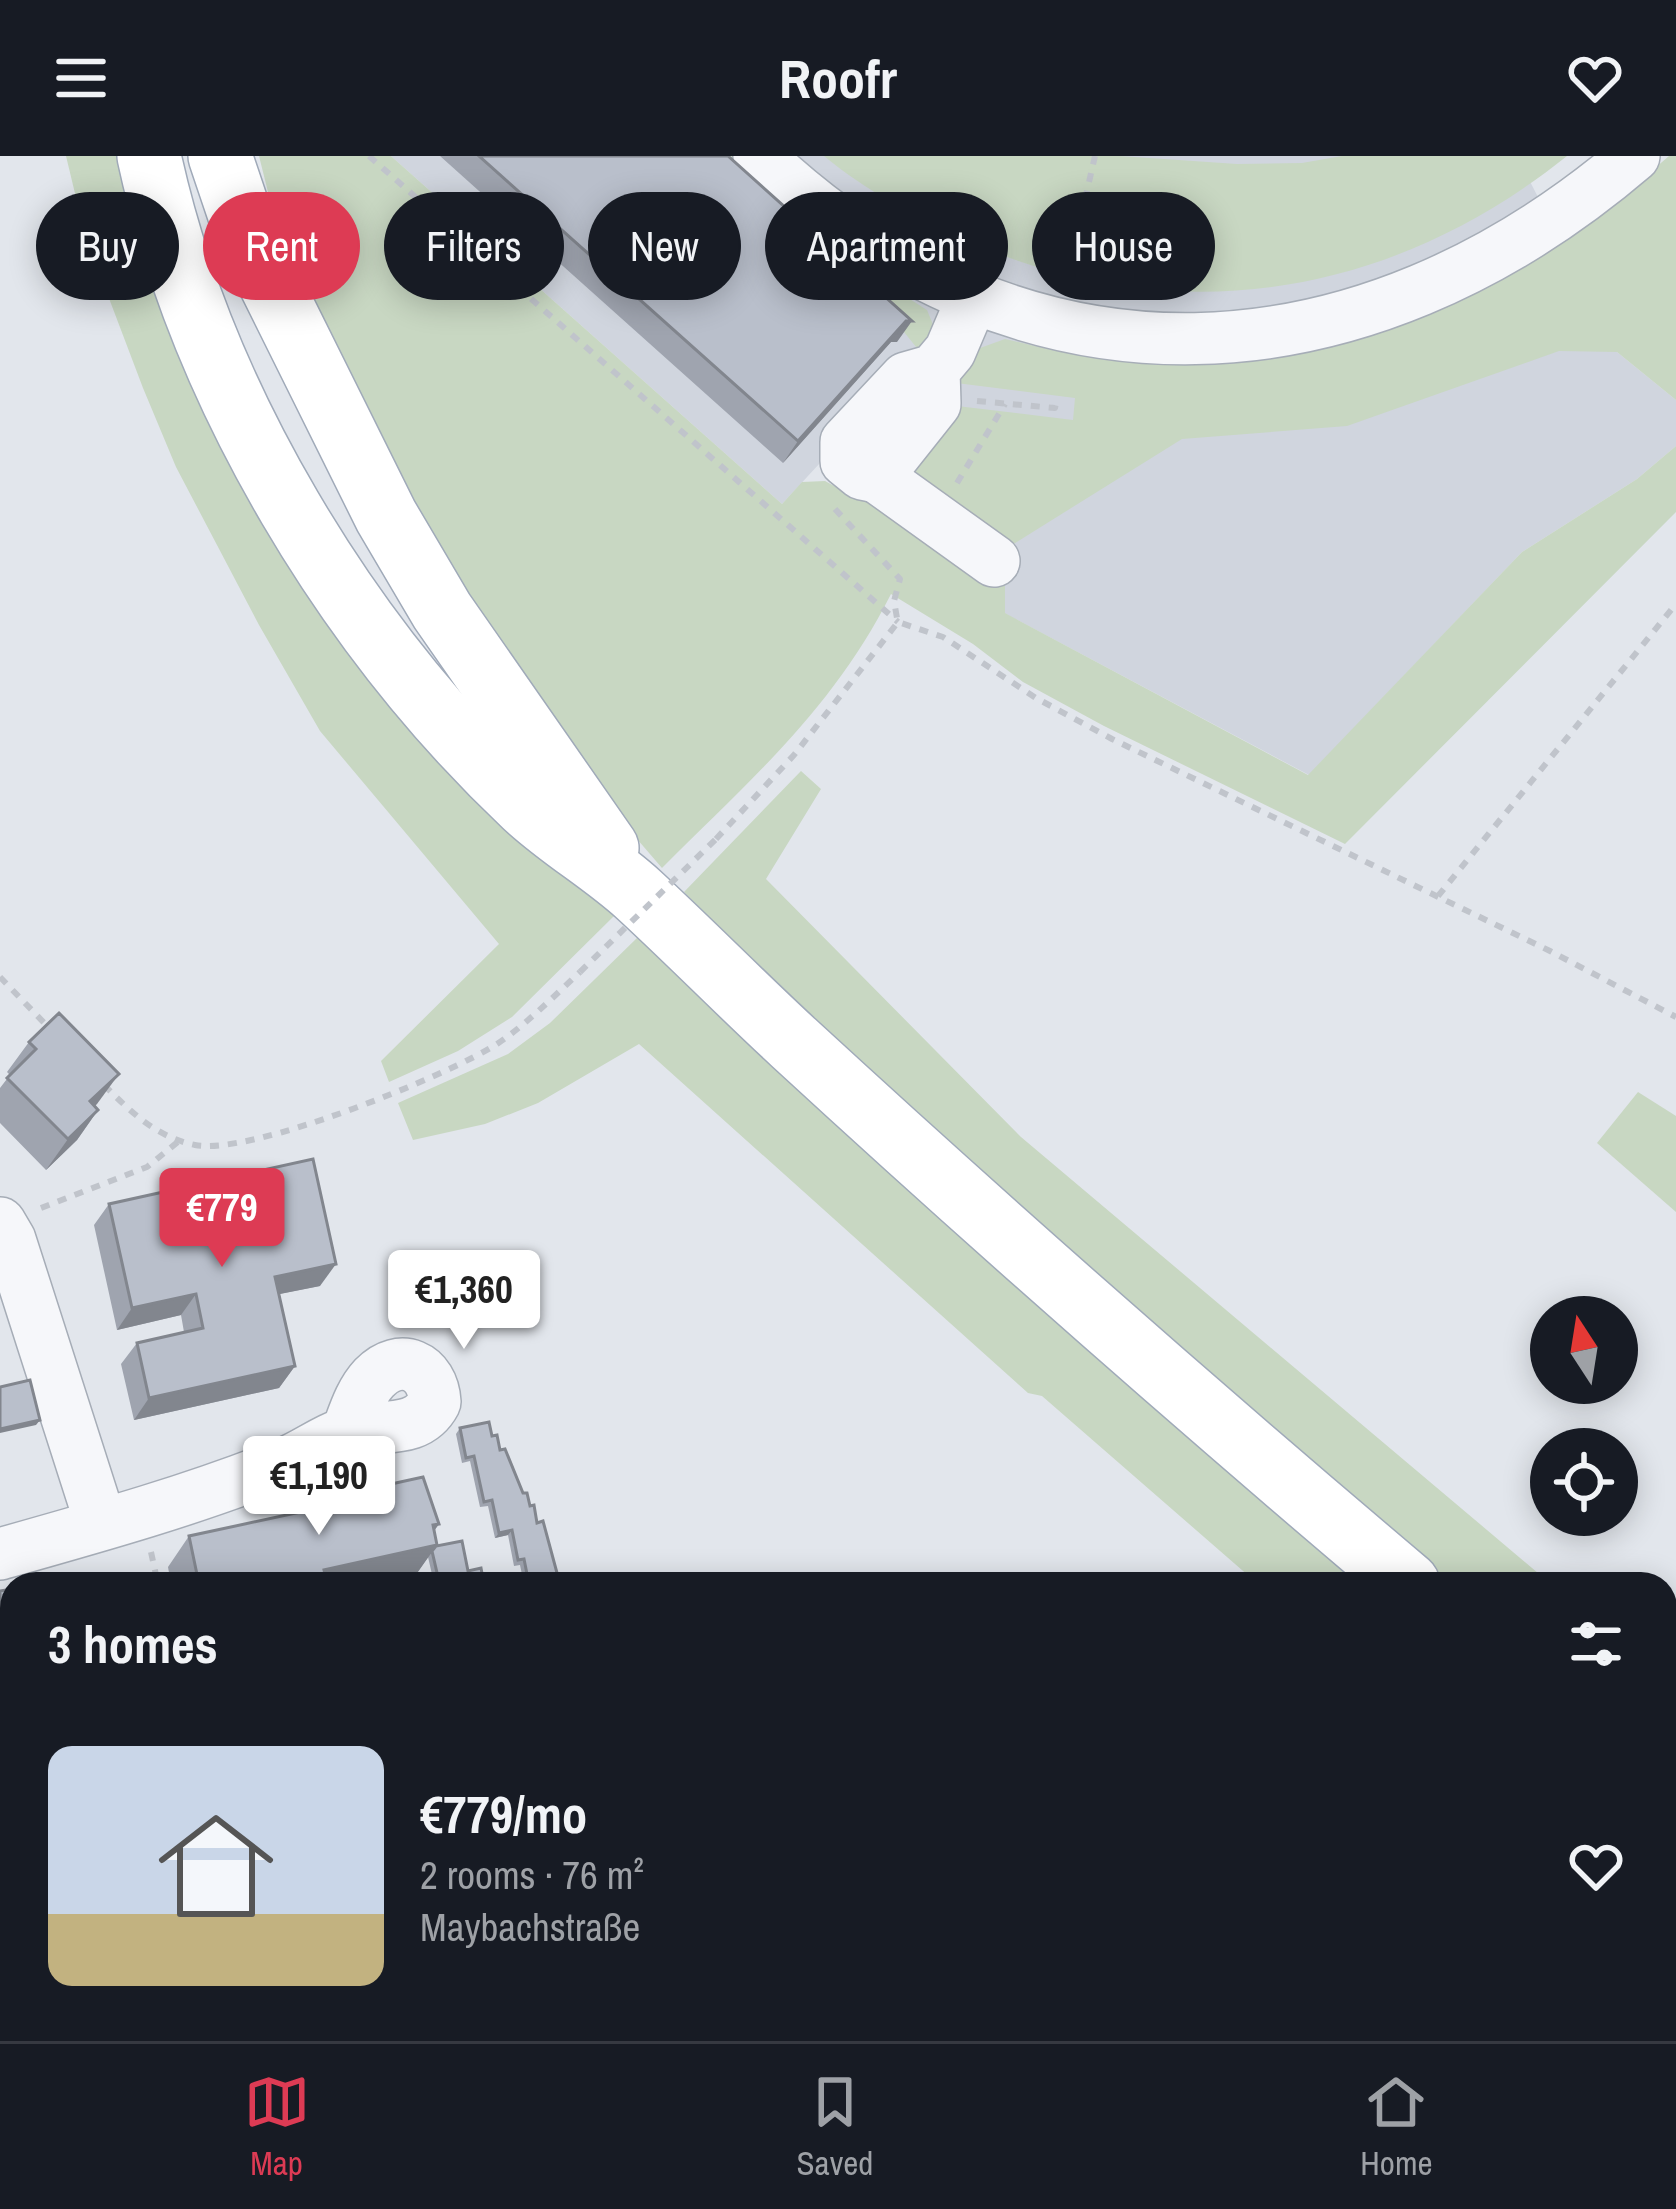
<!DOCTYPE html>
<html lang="en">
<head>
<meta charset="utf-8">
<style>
  body { margin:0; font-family:"Archivo Narrow",sans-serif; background:#242831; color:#f1f3f6; height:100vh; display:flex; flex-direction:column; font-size:45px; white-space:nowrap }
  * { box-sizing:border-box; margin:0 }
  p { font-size:39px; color:#9ea1a6 }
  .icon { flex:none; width:66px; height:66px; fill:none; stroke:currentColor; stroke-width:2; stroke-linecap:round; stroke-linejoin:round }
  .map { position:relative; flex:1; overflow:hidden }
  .details { position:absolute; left:0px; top:1416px; width:1677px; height:471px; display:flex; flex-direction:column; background:#171b24; border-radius:36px 36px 0 0; box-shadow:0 6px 30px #0003 }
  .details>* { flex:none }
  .hud { position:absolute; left:36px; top:36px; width:1605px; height:108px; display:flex; gap:24px }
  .needle { width:78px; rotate:348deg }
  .buttons { position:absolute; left:1530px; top:1140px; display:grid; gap:24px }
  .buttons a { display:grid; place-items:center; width:108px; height:108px; border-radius:50%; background:#171b24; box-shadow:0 6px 30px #0003; font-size:60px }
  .price { position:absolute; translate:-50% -102px; padding:0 27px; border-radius:12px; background:#fff; color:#222; font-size:39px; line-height:78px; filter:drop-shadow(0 3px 6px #0008) }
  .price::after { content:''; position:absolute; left:50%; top:72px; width:36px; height:27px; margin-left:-18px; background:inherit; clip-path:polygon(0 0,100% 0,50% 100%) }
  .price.on { background:#dd3b54; color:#fff }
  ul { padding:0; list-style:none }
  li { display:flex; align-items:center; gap:36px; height:300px; padding:0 48px }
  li+li { border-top:3px solid #363941 }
  li span { display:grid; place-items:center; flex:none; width:336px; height:240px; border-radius:24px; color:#555 }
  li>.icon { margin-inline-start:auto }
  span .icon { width:144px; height:144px; fill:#fffc; stroke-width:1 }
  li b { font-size:51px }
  h2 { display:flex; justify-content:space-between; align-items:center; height:144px; padding:0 48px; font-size:51px }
  .tag { padding:0 42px; border-radius:54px; background:#171b24; box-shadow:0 6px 30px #0003; font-size:42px; line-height:108px }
  .tag.on { background:#dd3b54; color:#fff }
  header { display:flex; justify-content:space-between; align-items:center; height:156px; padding:0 48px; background:#171b24; font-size:54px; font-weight:800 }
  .tab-bar { display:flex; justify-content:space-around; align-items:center; height:168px; border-top:3px solid #363941; background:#171b24; font-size:33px; color:#9ea1a6 }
  .tab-bar a { display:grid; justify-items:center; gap:6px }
  .tab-bar .on { color:#dd3b54 }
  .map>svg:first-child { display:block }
  .built { fill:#d0d5de }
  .green { fill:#c8d7c2 }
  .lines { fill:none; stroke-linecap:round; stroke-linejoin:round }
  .minor-casing { stroke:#a6adb7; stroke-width:54 }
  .major-casing { stroke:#a0aab9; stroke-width:66 }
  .path { stroke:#c0c4cb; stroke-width:6; stroke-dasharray:9 9; stroke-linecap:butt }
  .minor { stroke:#f6f7fa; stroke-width:51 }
  .major { stroke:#fff; stroke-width:63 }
  .path-bridge { stroke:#c0c4cb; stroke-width:6; stroke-dasharray:9 9; stroke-linecap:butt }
  .wall { fill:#9fa4af }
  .shaded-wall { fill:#82868e }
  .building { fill:#b9bfcb; stroke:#82868e; stroke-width:3 }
</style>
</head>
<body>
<header><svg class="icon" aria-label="menu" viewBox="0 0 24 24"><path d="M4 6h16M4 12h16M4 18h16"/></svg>Roofr<svg class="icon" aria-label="heart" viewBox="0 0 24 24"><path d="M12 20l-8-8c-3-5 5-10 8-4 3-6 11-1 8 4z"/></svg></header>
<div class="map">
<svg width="1676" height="1885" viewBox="0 0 1676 1885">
  <rect width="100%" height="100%" fill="#e2e6ec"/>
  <path class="built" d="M391,0H1517L1617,196L1676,244V290L1637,323L1522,396L1309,619L1004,457L871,336L820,307L782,348Z"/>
  <g class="green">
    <path d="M66,0H126L458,606L614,760L512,861L458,895L389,926L381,905L499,788L320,575L259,469L176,311L143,232L85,79Z"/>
    <path d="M259,0H391L782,348L802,326L825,325L860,344L870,336L1005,430V457L1308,619L1522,396L1637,323L1676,290V356L1345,688L1104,570L1023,526L973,488L891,438C833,553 751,623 662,712L532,561L308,158L275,64Z"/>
    <path d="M696,0H732L793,59L845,102L927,154L934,171L925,202L904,176Z"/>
    <path d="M824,0H1120L1237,8L1302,7L1342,0H1567C1390,142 1174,177 965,84C916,61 865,34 824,0Z"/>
    <path d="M1669,0H1676V244L1617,196L1559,195L1347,270L1182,283L1007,392L904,320L957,250L1073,264L1075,242L956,227V220L980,192L1005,183L1056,195L1159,209L1238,207L1317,190L1640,25Z"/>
    <path d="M801,615L821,633L766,723L1021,981L1551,1428H1441C1180,1208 921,982 684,736Z"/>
    <path d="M638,781L1376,1428H1258L1042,1240L1028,1237L639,888L538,947L485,968L413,984L398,947L508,898L550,867Z"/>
    <path d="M1638,936L1676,960V1056L1597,987Z"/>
    <path d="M1665,1664L1676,1673V1885H1313L1322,1875H1665Z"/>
  </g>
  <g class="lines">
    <g class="minor-casing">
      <g id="minor">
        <path d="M759,0C1027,254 1362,233 1634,0"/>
        <path d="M934,214L935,248L877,321L862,318L846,305V286L906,222L934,214L950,195L973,141"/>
        <path d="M877,321L994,405"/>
        <path d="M0,1067L10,1084L101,1368"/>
        <path d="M0,1398C96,1371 193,1344 285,1307C305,1299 323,1285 343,1278C374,1265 416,1282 435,1246C433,1210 400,1195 374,1222C360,1237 354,1258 347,1276"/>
        <path d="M351,1885L377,1875"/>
      </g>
    </g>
    <g class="major-casing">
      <g id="major">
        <path d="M149,0C201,240 347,481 525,649C560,682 603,706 639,739C692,788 742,839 794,887C995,1072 1200,1252 1408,1428"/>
        <path d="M220,0L247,80L386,360L442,455L607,692"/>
        <path d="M1665,1637L1676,1646"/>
      </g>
    </g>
    <g class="path">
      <path d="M369,0L898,466"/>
      <path d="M1081,61L1095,0"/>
      <path d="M977,245L1055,252L1057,241"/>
      <path d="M957,327L1005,248"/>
      <path d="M835,353L900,423L894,445L897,462"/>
      <path d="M716,683L794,599L898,466L943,481L1036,542L1112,583L1550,795L1676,861"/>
      <path d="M1438,740L1676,448"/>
      <path d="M0,821L49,872"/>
      <path d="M104,929C131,956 156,981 195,989C250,1000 447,920 497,888C528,867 553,841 580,816"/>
      <path d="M41,1052L147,1011L179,985"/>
      <path d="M151,1396L158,1428"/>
      <path d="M0,1604L12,1602"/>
      <path d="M134,1875L136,1885"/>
      <path d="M285,1875L287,1885"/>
    </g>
    <use href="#minor" class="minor"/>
    <use href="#major" class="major"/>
    <path class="path-bridge" d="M580,816L716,683"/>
  </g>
  <g class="wall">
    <path d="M440,0H728L897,186H891L783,307Z"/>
    <path d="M29,886L98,954L77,984L46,1014L0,967V932L10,919L7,916Z"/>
    <path d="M109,1048L320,1130L279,1138L295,1210L279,1232L134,1264L121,1208L137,1187L184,1176L181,1159L117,1174L94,1069Z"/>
    <path d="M460,1272L492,1280L500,1294L530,1350L560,1428H524L520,1409L514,1410L508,1379L495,1382L488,1350L480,1351L470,1305L462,1307L456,1278Z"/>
    <path d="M332,1341L439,1368L434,1375L437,1389L484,1428H447L446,1425L434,1427L428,1401L415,1420L377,1428H171L168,1411L189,1380L325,1351Z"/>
    <path d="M12,1608V1675L7,1676L0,1643Z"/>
    <path d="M487,1875H544L546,1885H482V1882Z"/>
    <path d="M820,1875H892L883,1885H820L816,1881Z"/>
    <path d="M905,1875H927L916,1885H908L902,1879Z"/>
  </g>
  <g class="shaded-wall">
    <path d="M906,165H912L897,186H891L783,307L798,285Z"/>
    <path d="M119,918L97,948L69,976L90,945Z"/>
    <path d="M98,954L77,984L46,1014L68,983Z"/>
    <path d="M336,1108L320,1130L260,1142L275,1121Z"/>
    <path d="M196,1138L181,1159L117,1174L132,1152Z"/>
    <path d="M295,1210L279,1232L134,1264L149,1242Z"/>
    <path d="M40,1264L36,1269L0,1277V1273Z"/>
    <path d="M439,1368L421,1392L437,1389L415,1420L377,1428H314L324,1414Z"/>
    <path d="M512,1374L508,1379L495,1382L499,1377Z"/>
    <path d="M450,1419L446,1425L434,1427L438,1421Z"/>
    <path d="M12,1491V1500L0,1503V1493Z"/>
    <path d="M12,1864V1873L0,1876V1866Z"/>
    <path d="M603,1875H629L599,1881Z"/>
  </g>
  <g class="building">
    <path d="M479,0H728L912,165H906L798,285Z"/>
    <path d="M59,857L119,918L90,945L98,954L68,983L7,922L36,893L29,886Z"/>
    <path d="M313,1003L336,1108L275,1121L295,1210L149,1242L137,1187L203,1172L196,1138L132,1152L109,1048Z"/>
    <path d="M30,1224L40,1264L0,1273V1231Z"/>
    <path d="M489,1266L492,1280L497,1279L500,1294L505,1293L523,1337H527L530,1350L534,1349L537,1367L543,1365L560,1428H529L524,1403L518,1404L512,1374L499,1377L492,1344L484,1346L474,1300L466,1302L460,1272Z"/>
    <path d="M423,1321L439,1368L433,1369L437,1389L324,1414L327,1428H300L299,1426L199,1428L189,1380L333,1349L332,1341Z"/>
    <path d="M462,1385L468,1415L481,1412L484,1428H452L450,1419L438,1421L432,1395L436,1390Z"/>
    <path d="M58,1423L59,1428H36Z"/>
    <path d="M12,1433V1491L0,1493V1435Z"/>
    <path d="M12,1608V1649L8,1632L0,1634V1611Z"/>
    <path d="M12,1808V1864L0,1866V1811Z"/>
    <path d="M173,1875H234L236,1884L175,1885Z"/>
    <path d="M490,1875H544L546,1885H492Z"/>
    <path d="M752,1875H789L792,1885H738L736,1879Z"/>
    <path d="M829,1875H890L881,1885H840Z"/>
    <path d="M908,1875H925L916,1883Z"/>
  </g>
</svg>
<div class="buttons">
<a><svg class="needle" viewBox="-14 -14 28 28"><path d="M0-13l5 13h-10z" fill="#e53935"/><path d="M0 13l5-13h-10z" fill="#9ea1a6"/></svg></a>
<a><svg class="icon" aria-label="locate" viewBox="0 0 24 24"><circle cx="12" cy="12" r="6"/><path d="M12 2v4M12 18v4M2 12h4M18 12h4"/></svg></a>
</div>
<b class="price on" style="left:222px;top:1114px">€779</b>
<b class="price" style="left:464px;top:1196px">€1,360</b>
<b class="price" style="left:319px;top:1382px">€1,190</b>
<div class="hud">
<a class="tag">Buy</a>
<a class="tag on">Rent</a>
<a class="tag">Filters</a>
<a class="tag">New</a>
<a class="tag">Apartment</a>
<a class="tag">House</a>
</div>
<section class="details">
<h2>3 homes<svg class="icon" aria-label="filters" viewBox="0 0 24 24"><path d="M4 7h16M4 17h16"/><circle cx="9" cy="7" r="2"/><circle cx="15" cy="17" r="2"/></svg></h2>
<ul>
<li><span style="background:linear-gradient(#c9d6e8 70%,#c2b280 0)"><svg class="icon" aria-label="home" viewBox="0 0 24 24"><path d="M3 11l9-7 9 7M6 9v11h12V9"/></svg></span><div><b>€779/mo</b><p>2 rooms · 76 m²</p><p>Maybachstraße</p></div><svg class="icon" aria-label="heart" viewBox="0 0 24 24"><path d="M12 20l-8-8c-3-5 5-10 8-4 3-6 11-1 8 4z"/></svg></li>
</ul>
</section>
</div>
<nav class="tab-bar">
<a class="on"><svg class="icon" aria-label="map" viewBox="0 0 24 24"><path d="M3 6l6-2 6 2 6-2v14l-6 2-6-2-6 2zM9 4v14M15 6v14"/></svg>Map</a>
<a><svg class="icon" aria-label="saved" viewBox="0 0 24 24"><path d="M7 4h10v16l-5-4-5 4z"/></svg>Saved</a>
<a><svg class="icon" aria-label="home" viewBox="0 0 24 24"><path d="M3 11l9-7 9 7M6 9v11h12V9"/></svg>Home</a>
</nav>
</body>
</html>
